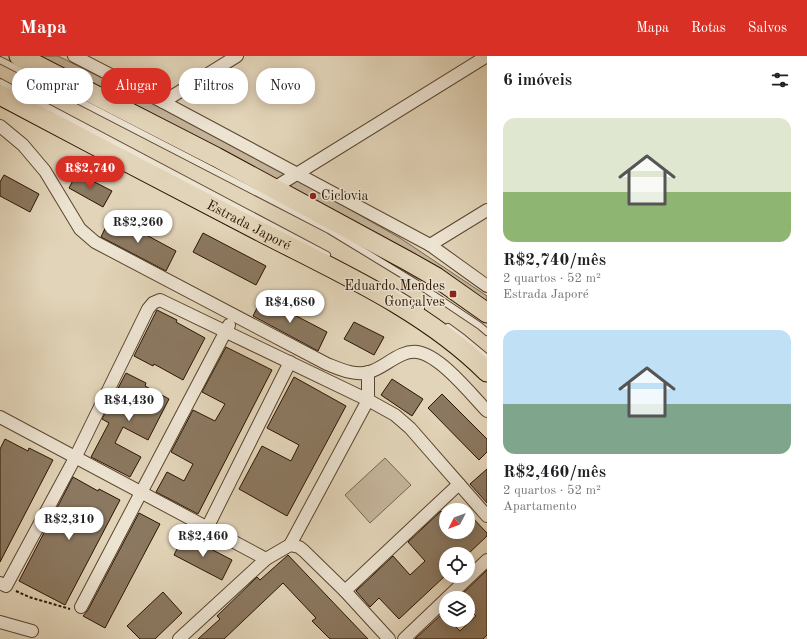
<!DOCTYPE html>
<html lang="pt">
<head>
<meta charset="utf-8">
<style>
  body { margin:0; font-family:"Old Standard TT",serif; background:#f6f6f6; color:#202124; height:100vh; display:flex; flex-direction:column; font-size:15px; white-space:nowrap }
  * { box-sizing:border-box; margin:0 }
  p { font-size:13px; color:#757577 }
  .icon { flex:none; width:22px; height:22px; fill:none; stroke:currentColor; stroke-width:2; stroke-linecap:round; stroke-linejoin:round }
  .map { position:relative; flex:1; overflow:hidden }
  .side { display:flex; flex-direction:column; background:#fff; width:320px }
  .side>* { flex:none }
  .guide { position:absolute; left:12px; top:12px; width:380px; height:36px; display:flex; gap:8px }
  .needle { width:26px; rotate:228deg }
  .fabs { position:absolute; left:439px; top:447px; display:grid; gap:8px }
  .fabs a { display:grid; place-items:center; width:36px; height:36px; border-radius:50%; background:#fff; box-shadow:0 2px 10px #0003; font-size:20px }
  .price { position:absolute; translate:-50% -34px; padding:0 9px; border-radius:14px; background:#fff; color:#222; font-size:13px; line-height:26px; filter:drop-shadow(0 1px 2px #0008) }
  .price::after { content:''; position:absolute; left:50%; top:24px; width:12px; height:9px; margin-left:-6px; background:inherit; clip-path:polygon(0 0,100% 0,50% 100%) }
  .price.selected { background:#d93025; color:#fff }
  ul { padding:0; list-style:none }
  li { display:grid; align-content:center; gap:8px; height:212px; padding:0 16px }
  li span { display:grid; place-items:center; height:124px; border-radius:12px; color:#555 }
  li>.icon { margin-inline-start:auto }
  span .icon { width:72px; height:72px; fill:#fffc; stroke-width:1 }
  li b { font-size:17px }
  h2 { display:flex; justify-content:space-between; align-items:center; height:48px; padding:0 16px; font-size:17px }
  .pill { padding:0 14px; border-radius:16px; background:#fff; box-shadow:0 2px 10px #0003; font-size:14px; line-height:36px }
  .pill.selected { background:#d93025; color:#fff }
  header { display:flex; align-items:center; gap:24px; box-sizing:border-box; height:56px; padding:0 20px; background:#d93025; color:#fff }
  header strong { font-size:19px }
  nav { display:flex; gap:22px; margin-inline-start:auto; font-size:14px }
  main { display:flex; flex:1; min-height:0 }
  .map>svg:first-child { display:block }
  .green { fill:#c3b399; stroke:#78644d }
  .building { fill:#8b7860; stroke:#2c1401 }
  .lines { fill:none; stroke-linecap:round; stroke-linejoin:round }
  .lane-casing { stroke:#5a442f; stroke-width:8 }
  .street-casing { stroke:#5a442f; stroke-width:14 }
  .primary-casing { stroke:#2c1401; stroke-width:21 }
  .path { stroke:#2c1401; stroke-width:2; stroke-dasharray:3 2; stroke-linecap:butt }
  .lane { stroke:#ece3d1; stroke-width:6 }
  .street { stroke:#ece3d1; stroke-width:12 }
  .primary { stroke:#e2d4b8; stroke-width:19 }
  .poi-dot { fill:#8f2418; stroke:#ece3d1; stroke-width:1.5 }
  .labels { text-anchor:middle; dominant-baseline:central; stroke-width:3; stroke-linejoin:round; paint-order:stroke }
  .poi-label { font-size:14px; fill:#2c1401; stroke:#ece3d1; text-anchor:start }
  .street-label { font-size:14px; fill:#2c1401; stroke:#ece3d1 }
</style>
</head>
<body>
<header>
<strong>Mapa</strong>
<nav><a>Mapa</a><a>Rotas</a><a>Salvos</a></nav>
</header>
<main>
<div class="map">
<svg width="487" height="583" viewBox="0 0 487 583">
  <rect width="100%" height="100%" fill="#e2d4b8"/>
  <filter id="stains"><feTurbulence type="fractalNoise" baseFrequency=".005" numOctaves="4"/><feColorMatrix values="0 0 0 0 .2 0 0 0 0 .09 0 0 0 0 .02 0 0 0 .5 -.17"/></filter>
  <radialGradient id="worn" r=".72"><stop offset=".6" stop-color="#630" stop-opacity="0"/><stop offset="1" stop-color="#630" stop-opacity=".3"/></radialGradient>
  <g class="green">
    <path d="M37,0H58L231,86L400,182L487,240V253Z"/>
    <path d="M385,402L411,429L370,467L345,439Z"/>
  </g>
  <g class="building">
    <path d="M77,117L112,135L103,151L69,132Z"/>
    <path d="M4,119L39,138L30,156L0,140V126Z"/>
    <path d="M111,160L176,195L166,215L101,181Z"/>
    <path d="M203,177L266,210L256,229L193,196Z"/>
    <path d="M262,242L327,276L318,295L253,260Z"/>
    <path d="M157,254L177,264L176,266L205,282L183,324L154,308L153,310L134,300Z"/>
    <path d="M354,266L384,281L374,299L344,283Z"/>
    <path d="M226,291L272,314L198,458L156,436L167,416L184,425L193,408L171,396L193,354L215,365L225,348L202,336Z"/>
    <path d="M126,317L146,327L145,330L169,343L148,384L123,371L115,387L141,401L130,421L91,401L109,367L102,363Z"/>
    <path d="M294,321L346,350L287,460L239,433L262,390L291,405L299,389L267,372Z"/>
    <path d="M392,323L423,343L412,360L381,339Z"/>
    <path d="M442,338L487,383V396L479,404L428,352Z"/>
    <path d="M5,383L28,395L29,392L53,404L0,506V393Z"/>
    <path d="M487,413V447L470,428Z"/>
    <path d="M73,421L98,435L99,433L120,444L65,549L19,525Z"/>
    <path d="M441,455L446,461V476H468V457L487,477V480L468,498H446V519L399,563L379,542L370,551L356,535L393,500L410,519L425,505L408,486Z"/>
    <path d="M139,457L160,468L105,572L83,560L88,554Z"/>
    <path d="M184,479L232,504L222,524L174,499Z"/>
    <path d="M288,499L368,583H330L312,565L316,562L283,527L224,583H198L220,563L217,560L252,526L257,521L260,524Z"/>
    <path d="M487,514V579L483,583H415L443,557L446,560V564H449L460,575L476,560L468,552V542H458Z"/>
    <path d="M163,536L182,557L155,583H140L127,570Z"/>
  </g>
  <g class="lines">
    <g class="lane-casing">
      <g id="lane">
        <path d="M0,4L329,174L416,227L480,270L487,276"/>
        <path d="M0,26L327,199"/>
        <path d="M392,234L421,252"/>
        <path d="M448,271L463,282L487,302"/>
      </g>
    </g>
    <g class="street-casing">
      <g id="street">
        <path d="M74,0L163,46L430,189L487,230"/>
        <path d="M163,46L237,0"/>
        <path d="M0,70L23,89L45,115L80,173L95,186L327,308C340,313 354,320 369,316C385,312 399,294 417,296C440,299 471,338 487,355"/>
        <path d="M274,132L487,0"/>
        <path d="M430,189L487,154"/>
        <path d="M0,361L266,503"/>
        <path d="M207,472L290,306"/>
        <path d="M290,489L368,344V316"/>
        <path d="M0,527L6,530L75,402L148,253L153,247L160,244L368,344L395,359L410,372L487,460"/>
        <path d="M345,535L459,428"/>
        <path d="M447,542L487,504"/>
        <path d="M81,551L229,269"/>
        <path d="M0,566L32,575"/>
        <path d="M179,583L266,503L290,489L299,491L304,495L345,535L389,583"/>
        <path d="M404,583L446,543"/>
      </g>
    </g>
    <g class="primary-casing">
      <g id="primary">
        <path d="M19,0L216,101L406,204L436,221L487,257"/>
        <path id="s1" d="M0,39C88,86 176,132 265,178C341,217 426,255 487,316"/>
      </g>
    </g>
    <path class="path" d="M16,535L29,541L70,553"/>
    <use href="#lane" class="lane"/>
    <use href="#street" class="street"/>
    <use href="#primary" class="primary"/>
  </g>
  <g class="poi-dot">
    <circle cx="313" cy="140" r="4"/>
    <rect x="449" y="234" width="8" height="8" rx="2"/>
  </g>
  <g class="labels">
    <g class="poi-label">
      <text x="321" y="140">Ciclovia</text>
      <text x="445" y="230" text-anchor="end">Eduardo Mendes<tspan x="445" dy="16">Gonçalves</tspan></text>
    </g>
    <g class="street-label">
      <text stroke="none"><textPath href="#s1" startOffset="281">Estrada Japoré</textPath></text>
    </g>
  </g>
  <rect width="100%" height="100%" filter="url(#stains)"/>
  <rect width="100%" height="100%" fill="url(#worn)"/>
</svg>
<div class="fabs">
<a><svg class="needle" viewBox="-14 -14 28 28"><path d="M0-13l5 13h-10z" fill="#e53935"/><path d="M0 13l5-13h-10z" fill="#757577"/></svg></a>
<a><svg class="icon" aria-label="locate" viewBox="0 0 24 24"><circle cx="12" cy="12" r="6"/><path d="M12 2v4M12 18v4M2 12h4M18 12h4"/></svg></a>
<a><svg class="icon" aria-label="layers" viewBox="0 0 24 24"><path d="M12 4l9 5-9 5-9-5zM3 14l9 5 9-5"/></svg></a>
</div>
<b class="price selected" style="left:90px;top:134px">R$2,740</b>
<b class="price" style="left:138px;top:188px">R$2,260</b>
<b class="price" style="left:290px;top:268px">R$4,680</b>
<b class="price" style="left:129px;top:366px">R$4,430</b>
<b class="price" style="left:69px;top:485px">R$2,310</b>
<b class="price" style="left:203px;top:502px">R$2,460</b>
<div class="guide">
<a class="pill">Comprar</a>
<a class="pill selected">Alugar</a>
<a class="pill">Filtros</a>
<a class="pill">Novo</a>
</div>
</div>
<section class="side">
<h2>6 imóveis<svg class="icon" aria-label="filters" viewBox="0 0 24 24"><path d="M4 7h16M4 17h16"/><circle cx="9" cy="7" r="2"/><circle cx="15" cy="17" r="2"/></svg></h2>
<ul>
<li><span style="background:linear-gradient(#dfe7d0 60%,#8fb573 0)"><svg class="icon" aria-label="home" viewBox="0 0 24 24"><path d="M3 11l9-7 9 7M6 9v11h12V9"/></svg></span><div><b>R$2,740/mês</b><p>2 quartos · 52 m²</p><p>Estrada Japoré</p></div></li>
<li><span style="background:linear-gradient(#bfe0f5 60%,#7fa58c 0)"><svg class="icon" aria-label="home" viewBox="0 0 24 24"><path d="M3 11l9-7 9 7M6 9v11h12V9"/></svg></span><div><b>R$2,460/mês</b><p>2 quartos · 52 m²</p><p>Apartamento</p></div></li>
</ul>
</section>
</main>
</body>
</html>
